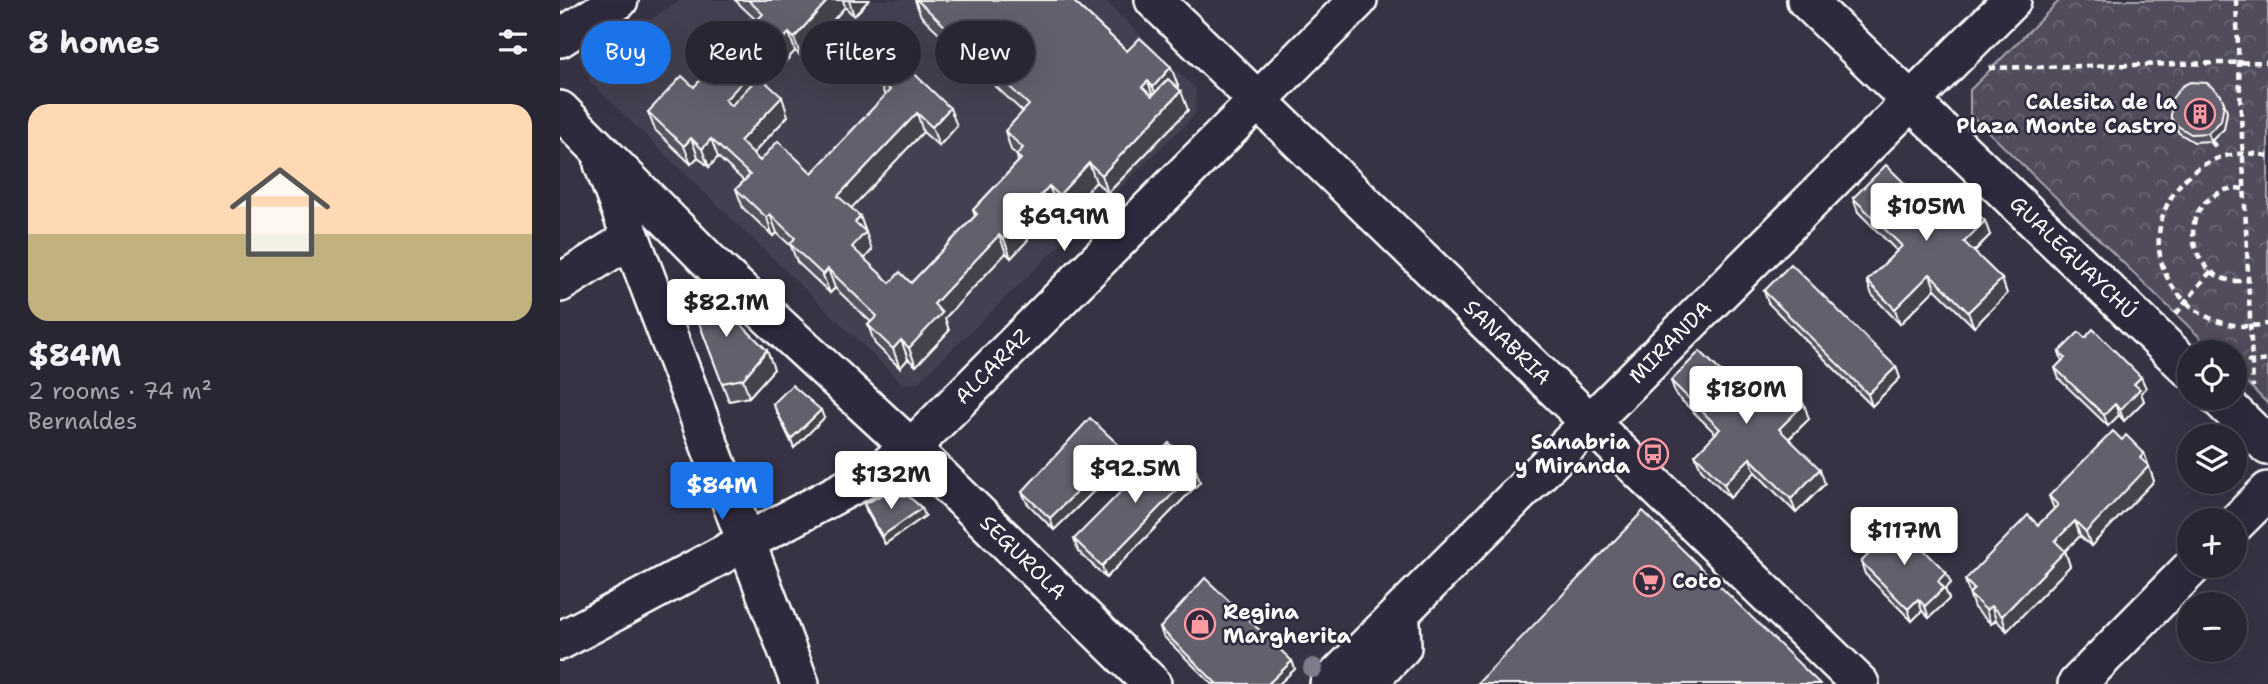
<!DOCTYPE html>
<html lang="en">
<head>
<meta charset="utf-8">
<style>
  body { margin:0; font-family:"Shantell Sans",sans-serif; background:#312e3c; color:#f1f3f6; height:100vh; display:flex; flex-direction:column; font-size:26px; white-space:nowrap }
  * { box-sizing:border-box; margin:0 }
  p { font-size:23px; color:#a5a5ac }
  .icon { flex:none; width:38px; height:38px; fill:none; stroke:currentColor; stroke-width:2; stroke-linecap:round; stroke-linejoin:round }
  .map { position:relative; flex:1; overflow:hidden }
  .drawer { display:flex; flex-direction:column; background:#292634; width:560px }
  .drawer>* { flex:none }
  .hud { position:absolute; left:21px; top:21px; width:665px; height:63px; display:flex; gap:14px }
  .buttons { position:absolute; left:1617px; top:340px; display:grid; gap:14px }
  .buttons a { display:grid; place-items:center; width:70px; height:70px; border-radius:50%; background:#292634; box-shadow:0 7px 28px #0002,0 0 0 2px #45434f; font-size:35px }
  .price { position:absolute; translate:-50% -60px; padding:0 16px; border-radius:7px; background:#fff; color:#222; font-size:23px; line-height:46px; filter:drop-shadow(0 2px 4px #0008) }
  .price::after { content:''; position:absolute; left:50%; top:42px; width:21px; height:16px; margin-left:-10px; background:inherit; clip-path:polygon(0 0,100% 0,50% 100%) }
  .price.active { background:#1a73e8; color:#fff }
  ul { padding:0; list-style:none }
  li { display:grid; align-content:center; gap:14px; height:371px; padding:0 28px }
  li span { display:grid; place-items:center; height:217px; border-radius:21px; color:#555 }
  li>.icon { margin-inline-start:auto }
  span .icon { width:126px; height:126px; fill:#fffc; stroke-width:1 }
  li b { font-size:30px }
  h2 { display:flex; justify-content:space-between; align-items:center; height:84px; padding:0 28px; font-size:30px }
  .pill { padding:0 24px; border-radius:32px; background:#292634; box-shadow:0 7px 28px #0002,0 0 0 2px #45434f; font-size:24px; line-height:63px }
  .pill.active { background:#1a73e8; color:#fff }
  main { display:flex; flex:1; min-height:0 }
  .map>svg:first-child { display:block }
  .built { fill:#444051 }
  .forest { fill:url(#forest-crowns); stroke:#a8a6ae; stroke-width:2 }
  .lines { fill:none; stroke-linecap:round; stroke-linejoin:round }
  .minor-casing { stroke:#fff; stroke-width:42 }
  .path { stroke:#fff; stroke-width:4.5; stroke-dasharray:7 5; stroke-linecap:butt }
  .minor { stroke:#2f2a3d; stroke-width:37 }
  .tree { fill:#7e7c88 }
  .wall { fill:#55525e; stroke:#fff; stroke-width:2 }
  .shaded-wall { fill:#45424c; stroke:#fff; stroke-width:2 }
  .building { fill:#635f6d; stroke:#fff; stroke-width:2 }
  .labels { text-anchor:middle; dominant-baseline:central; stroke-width:5; stroke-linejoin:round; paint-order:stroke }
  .poi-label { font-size:21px; font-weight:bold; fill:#fff; stroke:#2f2a3d; text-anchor:end }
  .street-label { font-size:21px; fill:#fff; stroke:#2f2a3d }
</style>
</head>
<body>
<main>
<section class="drawer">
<h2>8 homes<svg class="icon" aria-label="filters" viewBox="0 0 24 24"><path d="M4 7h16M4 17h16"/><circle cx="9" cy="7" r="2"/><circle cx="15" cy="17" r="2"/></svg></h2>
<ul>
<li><span style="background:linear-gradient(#ffd9b3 60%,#c2b280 0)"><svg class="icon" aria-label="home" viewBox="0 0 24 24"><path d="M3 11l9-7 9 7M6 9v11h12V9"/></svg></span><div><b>$84M</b><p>2 rooms · 74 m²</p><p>Bernaldes</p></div></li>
</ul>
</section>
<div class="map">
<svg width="1708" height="684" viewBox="0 0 1708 684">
  <defs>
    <pattern id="forest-crowns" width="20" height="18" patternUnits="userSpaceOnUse" patternTransform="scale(1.75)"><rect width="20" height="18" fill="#514c5c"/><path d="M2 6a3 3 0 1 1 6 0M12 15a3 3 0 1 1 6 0" fill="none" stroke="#6b6774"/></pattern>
  </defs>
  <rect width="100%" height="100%" fill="#373345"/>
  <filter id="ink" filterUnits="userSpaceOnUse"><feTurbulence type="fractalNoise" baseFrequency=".0143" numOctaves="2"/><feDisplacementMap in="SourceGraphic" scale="14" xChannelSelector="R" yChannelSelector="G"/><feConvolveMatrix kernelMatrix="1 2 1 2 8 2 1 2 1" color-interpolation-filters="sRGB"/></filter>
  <g filter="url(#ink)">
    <path class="built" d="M121,0H544L636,89L635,115L357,383L343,384L29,81L31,57Z"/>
    <path class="forest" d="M1500,0H1708V404L1675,371V352H1655L1410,114V90Z"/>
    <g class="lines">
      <g class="minor-casing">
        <g id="minor">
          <path id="s1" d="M594,0L1300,684"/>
          <path id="s2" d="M1246,0L1629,369"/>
          <path d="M0,38L59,0"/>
          <path id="s3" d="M0,110L151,263L351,448L592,684"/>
          <path d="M43,164L240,684"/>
          <path d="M0,283L71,238"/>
          <path d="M1658,397L1708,446"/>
          <path d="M1675,524L1708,491"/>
          <path id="s4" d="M0,641L318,472L351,448L798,0"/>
          <path id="s5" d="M769,684L1452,0"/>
          <path d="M806,684L842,647L841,623"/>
          <path d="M1517,684L1634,565"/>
        </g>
      </g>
      <g class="path">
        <path d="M1676,0L1693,387"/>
        <path d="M1429,68L1708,62"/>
        <path d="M1651,141L1656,147"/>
        <path d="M1708,156C1618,135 1558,249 1632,307C1655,325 1681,329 1708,324"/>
        <path d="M1683,189C1674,187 1665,189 1657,194C1611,217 1637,291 1688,280"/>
        <path d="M1616,314L1651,271"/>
        <path d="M1675,359L1692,362L1708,360"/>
      </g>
      <use href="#minor" class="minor"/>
    </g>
    <circle class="tree" cx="753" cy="668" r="10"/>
    <g class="wall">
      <path d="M175,0H309L294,16L285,7L241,56L235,51L206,83L228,116L193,154L200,161L252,173L325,96L318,79L397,126L379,146L363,132L291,208L300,216L312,250L304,259L330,283H351L415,216L413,210L458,162L457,155L451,150L445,131L463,112L361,16L355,0H512L567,51L618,86L617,87L628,110L548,193L536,182L506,214L496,205L467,236L468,240L451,258L446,253L385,318L389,331L356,366L348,359L340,368L315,344L308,325L311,322L275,288L270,293L237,262L231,246L217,233L213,236L183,208L176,189L184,181L158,157L149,167L138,157L131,164L95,130L88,112L134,87L197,21Z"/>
      <path d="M1664,103L1667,111L1664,129L1651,141L1634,142L1619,133L1611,118Z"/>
      <path d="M1293,198L1375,213L1430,235L1414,252L1442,279L1447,294L1414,327L1375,289L1340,324L1312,295L1307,281L1337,251L1298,212Z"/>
      <path d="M1204,291L1336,367L1340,378L1312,406L1208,303Z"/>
      <path d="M130,299L214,369L189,397L169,401Z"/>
      <path d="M1499,352L1586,388L1581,393L1584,401L1564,421L1559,415L1548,426L1499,379L1495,368L1502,361Z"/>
      <path d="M1111,381L1190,400L1249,419L1229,439L1265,484L1236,513L1195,472L1170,498L1141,469L1135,455L1156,434L1116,395Z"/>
      <path d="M213,404L264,418L234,448Z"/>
      <path d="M1562,440L1584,453L1594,481L1531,546L1520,536L1505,551L1510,566L1447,631L1436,620L1431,624L1414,608L1405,580L1478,525L1494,509L1489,496Z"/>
      <path d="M566,460L494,530L467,503L462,492Z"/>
      <path d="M640,482L546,578L518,551L514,539Z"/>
      <path d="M304,504L365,516L325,544L307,512Z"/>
      <path d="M1330,534L1391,583L1385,589L1389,599L1369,618L1362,611L1352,621L1305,574L1301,562L1308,556L1304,547Z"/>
      <path d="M600,628L732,661L735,669L719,684H652L603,636Z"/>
    </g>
    <g class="shaded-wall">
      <path d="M268,0H283L285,7L241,56L234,38Z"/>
      <path d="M289,0H309L294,16Z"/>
      <path d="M229,33L235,51L171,119L165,100Z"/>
      <path d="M611,67L618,86L600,105L593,87Z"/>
      <path d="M588,81L594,100L582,87Z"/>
      <path d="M621,91L628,110L548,193L542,175Z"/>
      <path d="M222,97L228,116L187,160L180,141Z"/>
      <path d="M1664,103L1667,111L1664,129L1651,141L1648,133Z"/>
      <path d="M390,108L397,126L379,146L372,127Z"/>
      <path d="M357,113L363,132L285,215L278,196Z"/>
      <path d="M131,138L138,157L131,164L124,146Z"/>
      <path d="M151,139L158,157L149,167L142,149Z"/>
      <path d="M529,163L536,182L506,214L499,195Z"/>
      <path d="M489,186L496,205L467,236L468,240L451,258L444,239L459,219Z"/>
      <path d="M210,214L217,233L213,236L207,218Z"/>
      <path d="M300,216L312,250L298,266L292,247L295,222Z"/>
      <path d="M1425,221L1430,235L1409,256L1404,242Z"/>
      <path d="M439,235L446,253L385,318L389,331L356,366L349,348L374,304Z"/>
      <path d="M268,269L275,288L270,293L263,275Z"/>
      <path d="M1370,274L1375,289L1340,324L1335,309Z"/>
      <path d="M1442,279L1447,294L1414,327L1408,312Z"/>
      <path d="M341,340L348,359L340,368L333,349Z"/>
      <path d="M207,350L214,369L189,397L183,379Z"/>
      <path d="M1336,367L1340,378L1312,406L1308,394Z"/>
      <path d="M1581,377L1586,388L1581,393L1584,401L1564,421L1560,410L1574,384Z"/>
      <path d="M1244,404L1249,419L1224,443L1219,429Z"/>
      <path d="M1555,404L1559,415L1548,426L1544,415Z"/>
      <path d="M261,410L264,418L234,448L231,439Z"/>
      <path d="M562,448L566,460L494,530L490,518Z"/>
      <path d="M1584,453L1594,481L1531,546L1526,532L1580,458Z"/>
      <path d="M1190,458L1195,472L1170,498L1164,484Z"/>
      <path d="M1260,469L1265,484L1236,513L1231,499Z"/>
      <path d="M636,470L640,482L546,578L542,566Z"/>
      <path d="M362,508L365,516L325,544L322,536Z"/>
      <path d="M1515,521L1520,536L1500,556L1495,541Z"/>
      <path d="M1505,551L1510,566L1447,631L1442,616Z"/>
      <path d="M1386,572L1391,583L1385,589L1389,599L1369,618L1365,606L1378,581Z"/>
      <path d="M1358,599L1362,611L1352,621L1348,609Z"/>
      <path d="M1431,606L1436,620L1431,624L1426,610Z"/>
      <path d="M732,661L735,669L719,684H708Z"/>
    </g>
    <g class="building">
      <path d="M188,0H268L234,38L229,33L165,100L171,106L199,76L222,97L180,141L200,161L218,141L252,173L330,90L318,79L338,58L390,108L372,127L357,113L278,196L300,216L295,222L306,232L292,247L330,283L340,272L351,283L417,214L413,210L461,159L456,155L463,148L445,131L469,105L357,0H512L567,51L580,38L611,67L593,87L588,81L582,87L592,96L608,79L621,91L542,175L529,163L499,195L489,186L459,219L462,221L444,239L439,235L374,304L382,313L349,348L341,340L333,349L308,325L317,316L268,269L263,275L230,244L235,238L210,214L207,218L176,189L190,175L151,139L142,149L131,138L124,146L88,112L122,76L134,87L203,14Z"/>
      <path d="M1630,82L1647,83L1661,95L1664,103L1661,121L1648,133L1631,134L1616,125L1611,118V100L1622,86Z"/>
      <path d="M1326,165L1375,213L1396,192L1425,221L1404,242L1442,279L1408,312L1370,274L1335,309L1307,281L1342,246L1293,198Z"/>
      <path d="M1231,264L1336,367L1308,394L1204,291Z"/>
      <path d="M145,289L207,350L183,379L162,383L130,299Z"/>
      <path d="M1533,329L1581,377L1574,384L1580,389L1560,410L1555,404L1544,415L1495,368L1505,358L1499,352L1519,332L1525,338Z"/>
      <path d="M1140,351L1190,400L1214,376L1244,404L1219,429L1260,469L1231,499L1190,458L1164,484L1135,455L1160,429L1111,381Z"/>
      <path d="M232,385L261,410L231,439L213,404Z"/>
      <path d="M530,418L562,448L490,518L462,492Z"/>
      <path d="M1553,431L1562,440L1566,435L1584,453L1580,458L1589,466L1526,532L1515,521L1495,541L1505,551L1442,616L1431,606L1426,610L1409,594L1414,589L1405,580L1468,515L1478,525L1498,505L1489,496Z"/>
      <path d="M609,443L636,470L542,566L514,539Z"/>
      <path d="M324,494L348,496L362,508L322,536L304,504Z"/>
      <path d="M1083,511L1260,684H917Z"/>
      <path d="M1339,525L1386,572L1378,581L1384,588L1365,606L1358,599L1348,609L1301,562L1310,553L1304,547L1324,528L1330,534Z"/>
      <path d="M645,578L732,661L708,684H657L600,628Z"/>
    </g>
  </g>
  <defs>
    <g id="building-ring" transform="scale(1.575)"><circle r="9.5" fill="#2f2a3d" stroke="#ff9aa2" stroke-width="1.5"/><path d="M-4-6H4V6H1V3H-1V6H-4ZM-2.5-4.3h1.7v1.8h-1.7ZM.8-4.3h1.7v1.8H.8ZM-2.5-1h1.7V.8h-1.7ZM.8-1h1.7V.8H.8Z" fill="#ff9aa2"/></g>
    <g id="bus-ring" transform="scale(1.575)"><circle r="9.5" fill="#2f2a3d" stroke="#ff9aa2" stroke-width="1.5"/><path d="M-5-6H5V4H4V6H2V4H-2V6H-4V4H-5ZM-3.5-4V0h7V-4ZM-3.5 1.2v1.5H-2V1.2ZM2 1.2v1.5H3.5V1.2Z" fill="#ff9aa2"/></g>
    <g id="supermarket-ring" transform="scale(1.575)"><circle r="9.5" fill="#2f2a3d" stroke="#ff9aa2" stroke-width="1.5"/><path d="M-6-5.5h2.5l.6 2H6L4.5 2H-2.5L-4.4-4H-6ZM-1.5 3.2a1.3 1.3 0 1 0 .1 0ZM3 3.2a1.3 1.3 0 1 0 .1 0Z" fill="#ff9aa2"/></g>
    <g id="shop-ring" transform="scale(1.575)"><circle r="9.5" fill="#2f2a3d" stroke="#ff9aa2" stroke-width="1.5"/><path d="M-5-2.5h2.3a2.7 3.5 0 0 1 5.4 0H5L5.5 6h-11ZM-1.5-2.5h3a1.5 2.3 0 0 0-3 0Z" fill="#ff9aa2"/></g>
  </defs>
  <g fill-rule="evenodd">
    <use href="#building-ring" x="1640" y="114"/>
    <use href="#bus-ring" x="1093" y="454"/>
    <use href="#supermarket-ring" x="1089" y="581"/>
    <use href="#shop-ring" x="640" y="624"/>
  </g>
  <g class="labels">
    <g class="poi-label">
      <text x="1617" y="102">Calesita de la<tspan x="1617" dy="24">Plaza Monte Castro</tspan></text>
      <text x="1070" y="442">Sanabria<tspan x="1070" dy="24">y Miranda</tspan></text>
      <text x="1112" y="581" text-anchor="start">Coto</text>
      <text x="663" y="612" text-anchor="start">Regina<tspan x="663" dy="24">Margherita</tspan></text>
    </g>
    <g class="street-label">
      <text stroke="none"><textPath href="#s2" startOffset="371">GUALEGUAYCHÚ</textPath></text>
      <text stroke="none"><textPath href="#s1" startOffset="492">SANABRIA</textPath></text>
      <text stroke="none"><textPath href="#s5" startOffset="483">MIRANDA</textPath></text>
      <text stroke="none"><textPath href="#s4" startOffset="516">ALCARAZ</textPath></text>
      <text stroke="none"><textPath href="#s3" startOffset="644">SEGUROLA</textPath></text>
    </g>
  </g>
</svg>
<div class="buttons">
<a><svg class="icon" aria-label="locate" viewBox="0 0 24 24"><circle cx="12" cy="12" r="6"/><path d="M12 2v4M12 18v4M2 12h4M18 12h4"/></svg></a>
<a><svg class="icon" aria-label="layers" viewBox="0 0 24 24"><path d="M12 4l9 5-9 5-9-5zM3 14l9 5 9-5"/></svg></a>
<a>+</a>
<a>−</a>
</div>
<b class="price" style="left:1366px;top:243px">$105M</b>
<b class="price" style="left:504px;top:253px">$69.9M</b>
<b class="price" style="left:166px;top:339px">$82.1M</b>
<b class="price" style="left:1186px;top:426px">$180M</b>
<b class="price" style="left:575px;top:505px">$92.5M</b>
<b class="price" style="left:331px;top:511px">$132M</b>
<b class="price active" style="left:162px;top:522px">$84M</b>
<b class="price" style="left:1344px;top:567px">$117M</b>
<div class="hud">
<a class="pill active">Buy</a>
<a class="pill">Rent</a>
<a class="pill">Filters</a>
<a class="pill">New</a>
</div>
</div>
</main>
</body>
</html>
